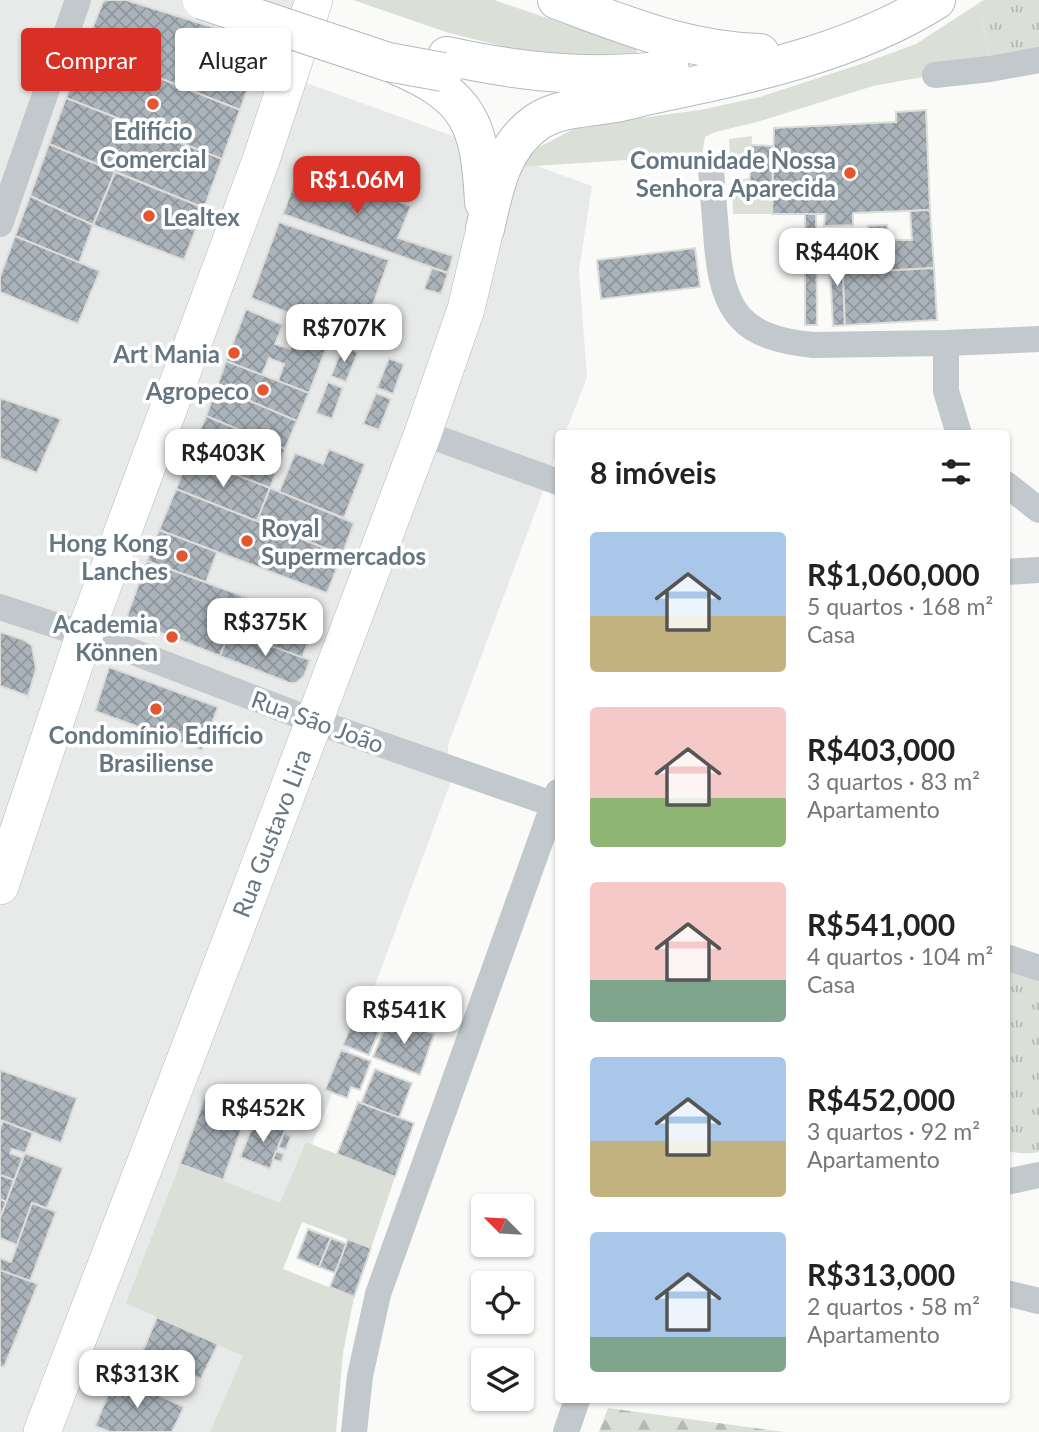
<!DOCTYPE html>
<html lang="pt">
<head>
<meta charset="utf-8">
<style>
  body { margin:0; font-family:Lato,sans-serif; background:#f2f2f2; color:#222; height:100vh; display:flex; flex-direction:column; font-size:26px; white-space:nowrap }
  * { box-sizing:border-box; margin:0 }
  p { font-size:23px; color:#767676 }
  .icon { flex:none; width:38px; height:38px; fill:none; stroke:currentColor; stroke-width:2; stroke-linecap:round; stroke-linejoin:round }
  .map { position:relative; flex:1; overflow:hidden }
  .drawer { position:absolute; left:555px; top:430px; width:455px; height:973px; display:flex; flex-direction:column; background:#fff; border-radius:7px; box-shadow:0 2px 5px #0004 }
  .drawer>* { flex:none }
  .hud { position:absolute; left:21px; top:28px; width:429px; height:63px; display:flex; gap:14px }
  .needle { width:46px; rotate:294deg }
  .tools { position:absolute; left:471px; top:1194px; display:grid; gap:14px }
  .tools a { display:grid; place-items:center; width:63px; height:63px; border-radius:7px; background:#fff; box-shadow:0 2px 5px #0004; font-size:35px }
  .price { position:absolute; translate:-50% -60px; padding:0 16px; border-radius:14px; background:#fff; color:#222; font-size:23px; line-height:46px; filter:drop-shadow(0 2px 4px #0008) }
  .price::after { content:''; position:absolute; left:50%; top:42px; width:21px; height:16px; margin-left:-10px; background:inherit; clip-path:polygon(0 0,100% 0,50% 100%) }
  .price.current { background:#d93025; color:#fff }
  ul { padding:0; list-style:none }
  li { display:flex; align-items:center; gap:21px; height:175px; padding:0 35px }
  li span { display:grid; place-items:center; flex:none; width:196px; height:140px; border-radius:7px; color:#555 }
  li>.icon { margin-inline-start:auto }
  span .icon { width:84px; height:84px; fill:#fffc; stroke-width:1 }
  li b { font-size:30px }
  h2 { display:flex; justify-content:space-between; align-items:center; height:84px; padding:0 35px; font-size:30px }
  .pill { padding:0 24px; border-radius:7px; background:#fff; box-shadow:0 2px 5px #0004; font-size:24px; line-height:63px }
  .pill.current { background:#d93025; color:#fff }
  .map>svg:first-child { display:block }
  .built { fill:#e8e9e9 }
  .grass { fill:#dadfd7 }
  .forest { fill:url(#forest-firs) }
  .park { fill:url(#park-tufts) }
  .building { fill:url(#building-cross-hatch); stroke:#dcdcda; stroke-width:2 }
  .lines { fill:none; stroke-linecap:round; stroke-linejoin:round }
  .secondary-casing { stroke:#b3babf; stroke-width:38 }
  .primary-casing { stroke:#b5babe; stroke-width:40 }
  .minor { stroke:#c3c8cc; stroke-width:26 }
  .secondary { stroke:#fff; stroke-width:37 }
  .primary { stroke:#fff; stroke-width:38 }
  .primary-bridge-casing { stroke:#b5babe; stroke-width:40; stroke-linecap:butt }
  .primary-bridge { stroke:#fff; stroke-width:38 }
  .poi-dot { fill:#e4572e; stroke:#fff; stroke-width:2.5 }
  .labels { text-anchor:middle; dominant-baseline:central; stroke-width:7; stroke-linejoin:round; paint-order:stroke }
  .poi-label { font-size:24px; font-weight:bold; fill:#657683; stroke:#fff; text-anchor:end }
  .street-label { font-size:24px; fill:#657683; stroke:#fff }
</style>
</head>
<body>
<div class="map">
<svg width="1039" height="1432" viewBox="0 0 1039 1432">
  <defs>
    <pattern id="forest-firs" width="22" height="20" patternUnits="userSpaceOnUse" patternTransform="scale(1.75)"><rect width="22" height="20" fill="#dadfd7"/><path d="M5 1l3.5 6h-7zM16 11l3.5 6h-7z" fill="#b4b9b4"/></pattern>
    <pattern id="park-tufts" width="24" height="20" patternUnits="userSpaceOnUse" patternTransform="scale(1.75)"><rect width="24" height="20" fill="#dadfd7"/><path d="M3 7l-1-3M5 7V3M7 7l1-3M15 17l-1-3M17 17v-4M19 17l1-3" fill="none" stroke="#b4b9b4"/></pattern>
    <pattern id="building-cross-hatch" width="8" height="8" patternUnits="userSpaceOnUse" patternTransform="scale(1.75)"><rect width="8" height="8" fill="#aab3b9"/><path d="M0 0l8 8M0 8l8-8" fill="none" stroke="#8e969c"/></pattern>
  </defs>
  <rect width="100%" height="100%" fill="#fafaf8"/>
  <path class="built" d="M0,0H295L273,71L592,186L579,270L587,377L565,434H558V451L448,745L450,784L369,1001L311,1147L219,1432H0Z"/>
  <g class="grass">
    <path d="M353,0H494L635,48L638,53L633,60L518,50L449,33Z"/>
    <path d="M979,3L990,62L924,67L923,77L873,86L757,122L715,132L705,137L702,155L520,167L539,147L572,130L610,122L700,110L760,97L864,63L916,44Z"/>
    <path d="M752,136L751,162L730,159L729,139Z"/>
    <path d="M750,178L749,200H772V214H733L732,181Z"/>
    <path d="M306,1142L395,1177L371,1248L302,1222L283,1269L354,1297L343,1353L336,1432H210L243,1356L126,1303L180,1164L280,1203Z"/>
  </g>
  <path class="forest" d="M608,1408L785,1432H599Z"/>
  <g class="park">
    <path d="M984,0H1039V50L990,62L979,3Z"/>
    <path d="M1006,963L1039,976V1152C1027,1154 1017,1154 1006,1150Z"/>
  </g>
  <g class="building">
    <path d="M106,0H126L254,40L258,60L240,110L84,48L103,2Z"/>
    <path d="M84,48L240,110L222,159L66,98Z"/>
    <path d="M66,98L222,159L204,208L49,144Z"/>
    <path d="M926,110L930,210L853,213V225L824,226L825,214H772L774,128L896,122V112Z"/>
    <path d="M49,144L115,172L93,225L30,196Z"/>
    <path d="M751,145L773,146L772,200H749Z"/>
    <path d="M301,164L411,206L398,238L453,256L448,273L283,214Z"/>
    <path d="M115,172L204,208L184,260L93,225Z"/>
    <path d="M30,196L93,225L79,263L15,236Z"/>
    <path d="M930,210L934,268L843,273L841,236L859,235L860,244L868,243V226L887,225L888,240H912L910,211Z"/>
    <path d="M805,214H816L817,325H805Z"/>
    <path d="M279,222L389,260L371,310L386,315L375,347L251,298Z"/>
    <path d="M15,236L100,271L78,324L0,292V277Z"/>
    <path d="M695,248L700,287L601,299L597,260Z"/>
    <path d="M842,250L845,325L833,326L829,251Z"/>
    <path d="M432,268L448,273L441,294L424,289Z"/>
    <path d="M934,268L937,320L845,325L843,273Z"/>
    <path d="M246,309L283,325L275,344L290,349L298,329L329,341L309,393L278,381L284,364L269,358L262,375L226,361Z"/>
    <path d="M343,346L358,352L346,382L331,376Z"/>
    <path d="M389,358L404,364L393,394L377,388Z"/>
    <path d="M226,361L309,393L297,421L217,387Z"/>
    <path d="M328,382L343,388L332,419L316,413Z"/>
    <path d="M217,387L297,421L285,449L206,416Z"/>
    <path d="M376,393L391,399L379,430L363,424Z"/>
    <path d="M0,398L61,419L37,473L0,458Z"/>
    <path d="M206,416L285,449L270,488L189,457Z"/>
    <path d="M329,449L365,464L344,518L279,492L295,453L323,464Z"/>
    <path d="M189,457L270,488L257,521L176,489Z"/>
    <path d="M270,488L354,523L342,555L257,521Z"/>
    <path d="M176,489L342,555L327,593L159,530Z"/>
    <path d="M159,530L217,552L206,582L147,561Z"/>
    <path d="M147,561L243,596L220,656L126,619Z"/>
    <path d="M243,596L315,623L302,658L230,631Z"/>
    <path d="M230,631L310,660L304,676L296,683H290L220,656Z"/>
    <path d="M0,632L24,640L32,646L36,669L28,696L0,686Z"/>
    <path d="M109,667L218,707L202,750L95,711Z"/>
    <path d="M360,1002L365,1003L364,1009L385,1017L369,1055L343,1045Z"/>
    <path d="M389,1017L434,1034L420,1075L373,1057Z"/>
    <path d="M341,1050L371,1061L360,1090L351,1087L347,1098L325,1090Z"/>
    <path d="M375,1069L412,1083L399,1118L361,1103Z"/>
    <path d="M0,1070L77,1098L61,1143L0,1120Z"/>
    <path d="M205,1097L247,1114L223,1180L180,1164Z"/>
    <path d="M358,1102L414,1123L395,1177L337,1154Z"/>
    <path d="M256,1118L285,1130L270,1169L240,1157Z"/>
    <path d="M3,1121L33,1133L25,1153L12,1149L10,1153L23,1158L14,1180L0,1175V1128Z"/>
    <path d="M284,1133L291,1136L286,1150L278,1147Z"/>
    <path d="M276,1151L284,1154L281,1162L273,1159Z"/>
    <path d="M25,1153L63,1168L47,1208L32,1203L17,1245L0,1238V1218Z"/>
    <path d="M0,1175L14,1180L6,1202L0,1199Z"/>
    <path d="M0,1199L6,1202L0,1218Z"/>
    <path d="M32,1203L56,1212L30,1281L0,1271V1258L11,1262Z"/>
    <path d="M308,1229L331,1238L319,1267L297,1258Z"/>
    <path d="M331,1238L347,1244L335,1273L319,1267Z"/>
    <path d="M348,1239L371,1248L354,1297L330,1287Z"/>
    <path d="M0,1270L38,1284L4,1367L0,1366Z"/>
    <path d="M157,1317L218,1344L201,1379L142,1353Z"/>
    <path d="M116,1375L184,1407L172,1432H110L95,1426Z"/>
  </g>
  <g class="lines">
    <g class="secondary-casing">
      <g id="secondary">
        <path d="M0,886L84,636L261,160L314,0"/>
        <path d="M42,1432L247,899L423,433L466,309L485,229"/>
      </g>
    </g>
    <g class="primary-casing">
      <g id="primary">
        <path d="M557,0C626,25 686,51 760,53"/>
        <path d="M447,56C526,73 590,79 670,70"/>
        <path d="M396,65C471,97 480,125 484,202"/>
        <path d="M485,229C494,189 501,147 537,122C558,108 585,108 609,104C623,102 636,98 650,95C746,75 852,53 936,0"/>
      </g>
    </g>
    <g class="minor">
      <path d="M935,75L990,69L1039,60"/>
      <path d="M711,169C713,194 715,220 717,245C723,314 743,338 813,345L946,343L1039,339"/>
      <path d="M0,224L78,0"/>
      <path d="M946,343V391L959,434"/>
      <path d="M423,433L558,482"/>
      <path d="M1006,484L1039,510"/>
      <path d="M1006,572L1039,570"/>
      <path d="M0,607L110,643L314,721L558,806"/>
      <path d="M1006,957L1039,968"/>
      <path d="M1006,1182L1039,1175"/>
      <path d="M1006,1293L1039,1301"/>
      <path d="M354,1432L360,1376L378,1294L558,792"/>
      <path d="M566,1432L577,1400"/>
    </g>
    <use href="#secondary" class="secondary"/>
    <use href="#primary" class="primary"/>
    <g class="primary-bridge-casing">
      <path id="primary-bridge" d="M202,0L388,62L443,72"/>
    </g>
    <use href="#primary-bridge" class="primary-bridge"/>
  </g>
  <g class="poi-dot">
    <circle cx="153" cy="104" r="7"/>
    <circle cx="850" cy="173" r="7"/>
    <circle cx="149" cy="216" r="7"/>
    <circle cx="234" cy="353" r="7"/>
    <circle cx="263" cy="390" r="7"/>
    <circle cx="247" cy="541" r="7"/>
    <circle cx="182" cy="556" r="7"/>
    <circle cx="172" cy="637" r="7"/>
    <circle cx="156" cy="709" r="7"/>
  </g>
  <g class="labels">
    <g class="poi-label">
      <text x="153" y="130" text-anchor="middle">Edifício<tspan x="153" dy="28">Comercial</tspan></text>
      <text x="836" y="159">Comunidade Nossa<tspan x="836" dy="28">Senhora Aparecida</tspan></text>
      <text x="163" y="216" text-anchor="start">Lealtex</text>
      <text x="220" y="353">Art Mania</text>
      <text x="249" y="390">Agropeco</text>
      <text x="261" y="527" text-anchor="start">Royal<tspan x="261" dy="28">Supermercados</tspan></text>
      <text x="168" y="542">Hong Kong<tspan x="168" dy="28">Lanches</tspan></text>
      <text x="158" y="623">Academia<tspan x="158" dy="28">Können</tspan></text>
      <text x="156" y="734" text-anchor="middle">Condomínio Edifício<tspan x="156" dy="28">Brasiliense</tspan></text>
    </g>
    <g class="street-label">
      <text transform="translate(318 721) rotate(20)">Rua São João</text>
      <text transform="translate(271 833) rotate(-69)">Rua Gustavo Lira</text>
    </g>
  </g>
</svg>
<div class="tools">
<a><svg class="needle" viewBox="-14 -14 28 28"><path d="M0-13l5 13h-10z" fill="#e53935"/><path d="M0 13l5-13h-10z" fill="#767676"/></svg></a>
<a><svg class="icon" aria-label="locate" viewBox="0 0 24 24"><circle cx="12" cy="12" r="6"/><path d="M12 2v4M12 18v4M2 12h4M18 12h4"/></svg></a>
<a><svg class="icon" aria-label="layers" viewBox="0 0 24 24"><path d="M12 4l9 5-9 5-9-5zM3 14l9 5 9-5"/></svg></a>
</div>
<b class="price current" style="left:357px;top:216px">R$1.06M</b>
<b class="price" style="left:837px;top:288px">R$440K</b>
<b class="price" style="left:344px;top:364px">R$707K</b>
<b class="price" style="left:223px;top:489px">R$403K</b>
<b class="price" style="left:265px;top:658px">R$375K</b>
<b class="price" style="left:404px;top:1046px">R$541K</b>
<b class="price" style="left:263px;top:1144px">R$452K</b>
<b class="price" style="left:137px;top:1410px">R$313K</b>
<div class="hud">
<a class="pill current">Comprar</a>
<a class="pill">Alugar</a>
</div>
<section class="drawer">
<h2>8 imóveis<svg class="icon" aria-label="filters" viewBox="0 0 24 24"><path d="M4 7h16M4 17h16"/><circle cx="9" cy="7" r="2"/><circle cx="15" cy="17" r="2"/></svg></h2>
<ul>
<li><span style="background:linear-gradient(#a9c7e8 60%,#c2b280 0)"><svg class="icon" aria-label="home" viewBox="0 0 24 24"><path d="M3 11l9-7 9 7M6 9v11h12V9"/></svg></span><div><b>R$1,060,000</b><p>5 quartos · 168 m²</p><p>Casa</p></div></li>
<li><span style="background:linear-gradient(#f6c9c9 65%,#8fb573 0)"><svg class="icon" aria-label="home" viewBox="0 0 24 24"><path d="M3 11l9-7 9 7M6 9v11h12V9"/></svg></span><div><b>R$403,000</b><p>3 quartos · 83 m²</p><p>Apartamento</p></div></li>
<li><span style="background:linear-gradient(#f6c9c9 70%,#7fa58c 0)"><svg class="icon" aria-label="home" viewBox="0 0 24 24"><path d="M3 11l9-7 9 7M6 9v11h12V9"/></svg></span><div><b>R$541,000</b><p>4 quartos · 104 m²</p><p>Casa</p></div></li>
<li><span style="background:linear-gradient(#a9c7e8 60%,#c2b280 0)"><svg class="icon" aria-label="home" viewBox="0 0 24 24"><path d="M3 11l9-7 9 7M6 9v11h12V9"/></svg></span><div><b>R$452,000</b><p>3 quartos · 92 m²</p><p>Apartamento</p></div></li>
<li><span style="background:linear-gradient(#a9c7e8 75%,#7fa58c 0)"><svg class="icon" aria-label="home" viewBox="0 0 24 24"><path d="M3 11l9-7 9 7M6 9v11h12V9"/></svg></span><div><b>R$313,000</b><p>2 quartos · 58 m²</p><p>Apartamento</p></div></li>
</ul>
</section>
</div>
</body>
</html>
